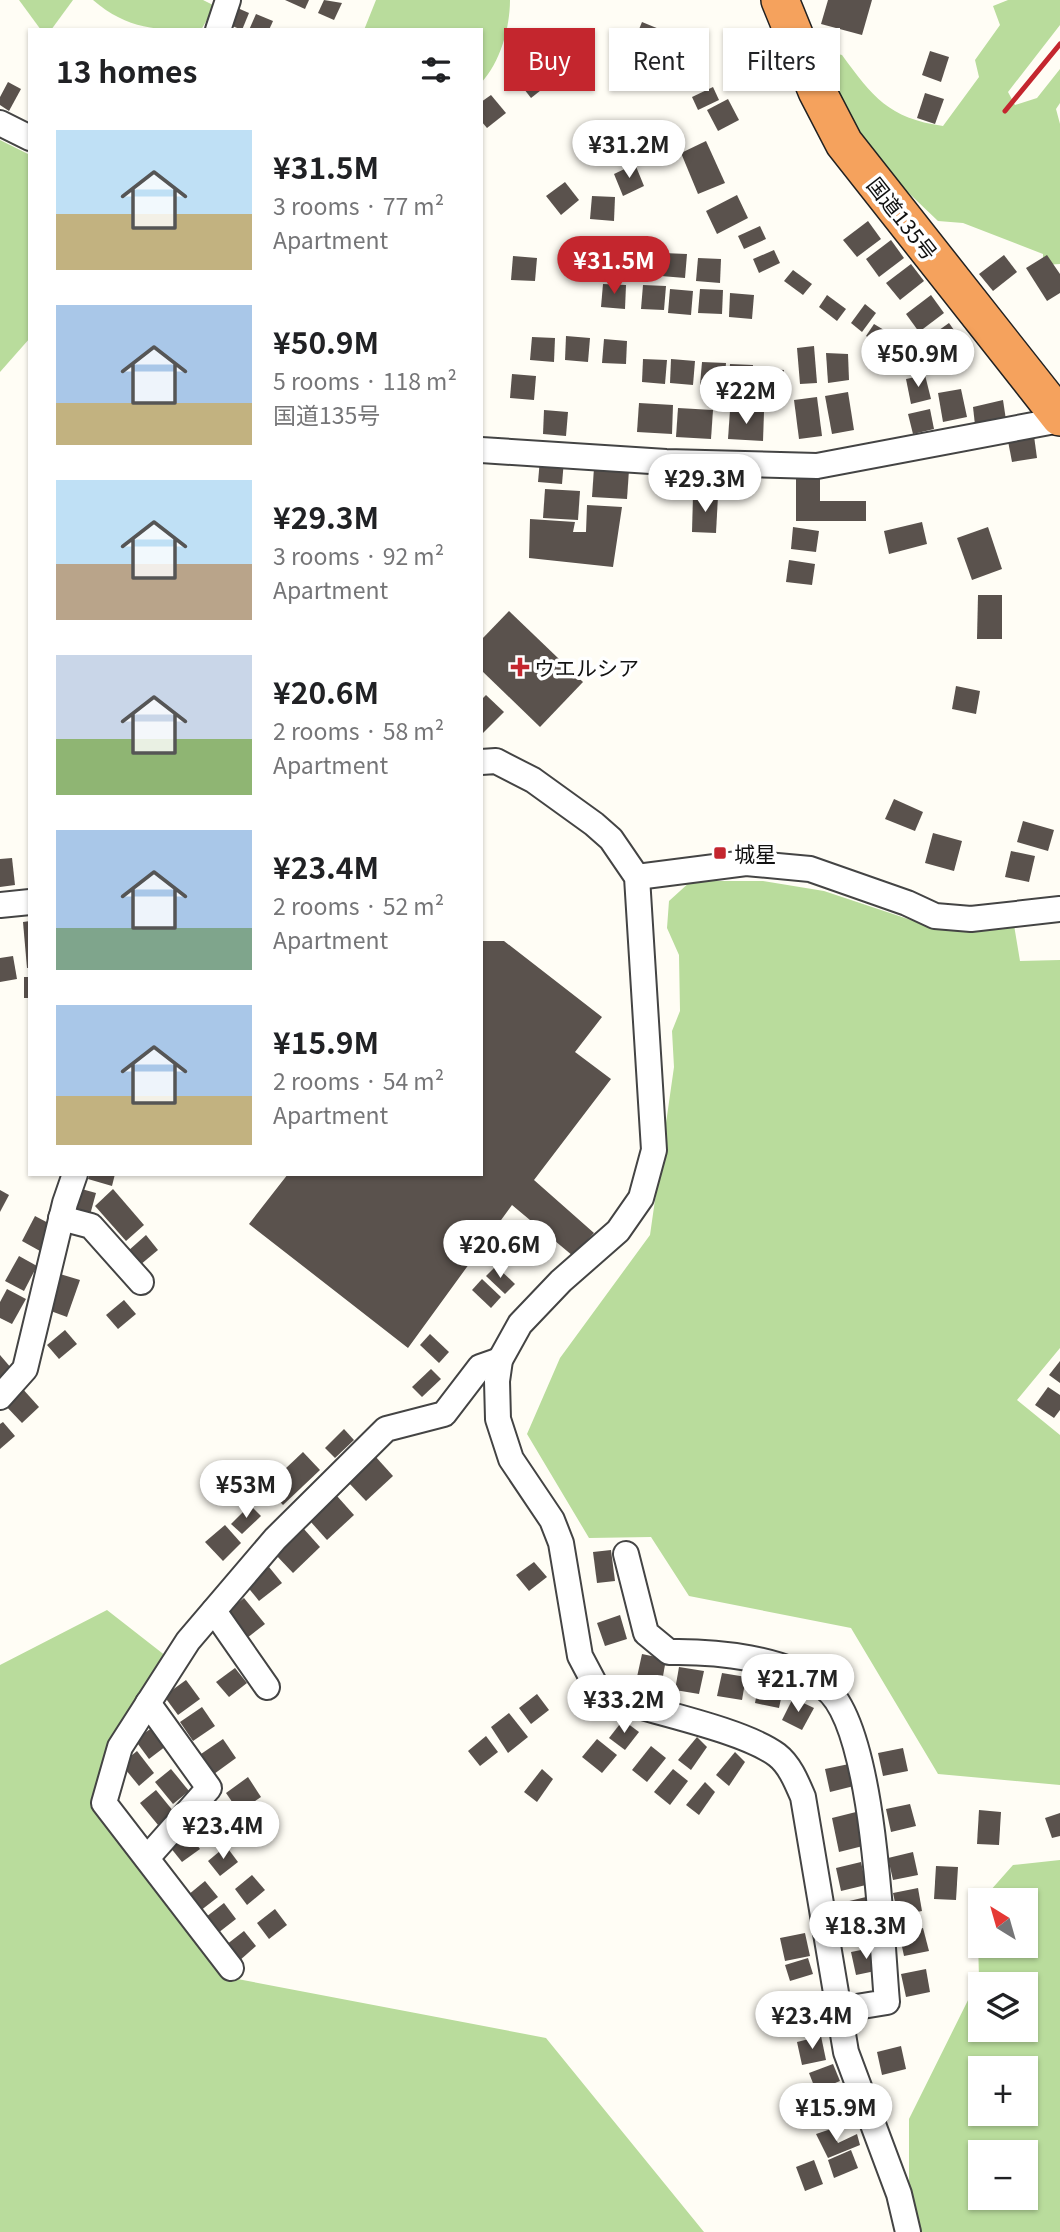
<!DOCTYPE html>
<html lang="en">
<head>
<meta charset="utf-8">
<style>
  body { margin:0; font-family:Georgia,"Noto Sans JP",serif; background:#f2f2f2; color:#202124; height:100vh; display:flex; flex-direction:column; font-size:26px; white-space:nowrap }
  * { box-sizing:border-box; margin:0 }
  p { font-size:23px; color:#757577 }
  .icon { flex:none; width:38px; height:38px; fill:none; stroke:currentColor; stroke-width:2; stroke-linecap:round; stroke-linejoin:round }
  .map { position:relative; flex:1; overflow:hidden }
  .drawer { position:absolute; left:28px; top:28px; width:455px; height:1148px; display:flex; flex-direction:column; background:#fff; border-radius:0px; box-shadow:0 2px 5px #0004 }
  .drawer>* { flex:none }
  .top-card { position:absolute; left:504px; top:28px; width:450px; height:63px; display:flex; gap:14px }
  .needle { width:46px; rotate:323deg }
  .buttons { position:absolute; left:968px; top:1888px; display:grid; gap:14px }
  .buttons a { display:grid; place-items:center; width:70px; height:70px; border-radius:0px; background:#fff; box-shadow:0 2px 5px #0004; font-size:35px }
  .price { position:absolute; translate:-50% -60px; padding:0 16px; border-radius:24px; background:#fff; color:#222; font-size:23px; line-height:46px; filter:drop-shadow(0 2px 4px #0008) }
  .price::after { content:''; position:absolute; left:50%; top:42px; width:21px; height:16px; margin-left:-10px; background:inherit; clip-path:polygon(0 0,100% 0,50% 100%) }
  .price.on { background:#c4262e; color:#fff }
  ul { padding:0; list-style:none }
  li { display:flex; align-items:center; gap:21px; height:175px; padding:0 28px }
  li span { display:grid; place-items:center; flex:none; width:196px; height:140px; border-radius:0px; color:#555 }
  li>.icon { margin-inline-start:auto }
  span .icon { width:84px; height:84px; fill:#fffc; stroke-width:1 }
  li b { font-size:30px }
  h2 { display:flex; justify-content:space-between; align-items:center; height:84px; padding:0 28px; font-size:30px }
  .chip { padding:0 24px; border-radius:0px; background:#fff; box-shadow:0 2px 5px #0004; font-size:24px; line-height:63px }
  .chip.on { background:#c4262e; color:#fff }
  .map>svg:first-child { display:block }
  .forest { fill:#b9dc9c; fill-rule:evenodd }
  .building { fill:#5a524d }
  .lines { fill:none; stroke-linecap:round; stroke-linejoin:round }
  .minor-casing { stroke:#444; stroke-width:28 }
  .highway-casing { stroke:#222; stroke-width:40 }
  .minor { stroke:#fff; stroke-width:24 }
  .highway { stroke:#f5a25d; stroke-width:37 }
  .rail { stroke:#c4262e; stroke-width:5 }
  .poi-dot { fill:#c4262e; stroke:#fff; stroke-width:2.5 }
  .labels { text-anchor:middle; dominant-baseline:central; stroke-width:7; stroke-linejoin:round; paint-order:stroke }
  .street-label { font-size:21px; fill:#111; stroke:#fff }
  .poi-label { font-size:21px; fill:#111; stroke:#fff; text-anchor:start }
</style>
</head>
<body>
<div class="map">
<svg width="1060" height="2232" viewBox="0 0 1060 2232">
  <rect width="100%" height="100%" fill="#fffdf5"/>
  <g class="forest">
    <path d="M19,0H73L51,30H41Z"/>
    <path d="M93,0H203L215,6L201,30C157,30 128,30 93,0Z"/>
    <path d="M376,0H510C510,28 500,63 481,83V30H364Z"/>
    <path d="M1008,0H1060V25L1008,92L1015,105L1037,98L1060,69V103L1056,109L1060,124V264L1043,265V254L963,223L938,221L871,157L819,68L826,51L842,55C873,97 888,118 943,126L979,77L975,60L1000,25L993,6Z"/>
    <path d="M0,140L30,155V338L0,372Z"/>
    <path d="M691,881H763L824,891L938,929L1013,919L1020,961L1060,960V1348L1017,1400L1060,1435V1785L938,1774L851,1628L689,1596L651,1537L589,1538L527,1434L560,1358L650,1235L674,1067L672,1031L680,1011L679,955L667,928L669,901Z"/>
    <path d="M107,1610L171,1660L96,1805L227,1977L546,2038L704,2232H0V1665Z"/>
    <path d="M1060,1860V2232H915L909,2215V2119L979,1978L977,1906L980,1903V1946H1026V1900H982L1013,1865ZM980,1984H1026V2030H980ZM980,2068H1026V2114H980ZM980,2152H1026V2198H980Z"/>
  </g>
  <g class="building">
    <path d="M285,0H309L305,9Z"/>
    <path d="M324,0L342,3L334,20L318,13Z"/>
    <path d="M828,0H872L862,35L821,24Z"/>
    <path d="M233,6L249,13L242,30L225,23Z"/>
    <path d="M256,14L273,21L269,30H249Z"/>
    <path d="M642,22L664,31L655,53L633,44Z"/>
    <path d="M677,39L698,43L691,73L670,69Z"/>
    <path d="M930,51L949,57L941,82L922,75Z"/>
    <path d="M657,61L663,84L641,91L634,68Z"/>
    <path d="M535,65L550,83L531,98L517,80Z"/>
    <path d="M8,82L21,89L9,111L0,105V97Z"/>
    <path d="M713,87L719,100L698,110L692,97Z"/>
    <path d="M925,93L944,99L935,124L917,118Z"/>
    <path d="M491,95L506,113L487,128L481,121V102Z"/>
    <path d="M728,99L739,120L718,131L707,110Z"/>
    <path d="M706,141L725,183L698,194L681,153Z"/>
    <path d="M635,164L644,186L623,196L614,174Z"/>
    <path d="M565,182L579,200L561,215L546,196Z"/>
    <path d="M737,195L748,218L717,234L706,211Z"/>
    <path d="M592,196L615,197L614,221L590,219Z"/>
    <path d="M868,221L881,239L857,257L843,240Z"/>
    <path d="M760,226L766,239L744,249L738,236Z"/>
    <path d="M891,240L904,258L879,277L866,259Z"/>
    <path d="M601,247L624,249L623,272L599,271Z"/>
    <path d="M634,248L658,250L656,274L633,272Z"/>
    <path d="M774,250L780,263L759,273L753,259Z"/>
    <path d="M663,253L687,254L685,278L661,276Z"/>
    <path d="M1004,255L1017,272L993,291L979,274Z"/>
    <path d="M1047,255L1060,274V293L1047,301L1026,268Z"/>
    <path d="M513,256L537,258L535,281L511,280Z"/>
    <path d="M698,258L721,259L720,283L696,281Z"/>
    <path d="M911,264L924,281L900,300L886,283Z"/>
    <path d="M793,270L812,284L803,295L784,281Z"/>
    <path d="M603,284L626,285L625,309L601,307Z"/>
    <path d="M643,285L666,286L664,310L641,309Z"/>
    <path d="M670,289L693,291L691,315L668,313Z"/>
    <path d="M700,289L723,290L722,314L698,313Z"/>
    <path d="M730,293L754,295L752,319L729,317Z"/>
    <path d="M827,295L846,309L837,321L819,307Z"/>
    <path d="M931,295L944,313L919,332L906,314Z"/>
    <path d="M865,304L876,313L862,332L851,323Z"/>
    <path d="M949,323L971,354L946,371L925,340Z"/>
    <path d="M874,324L904,342L896,355L866,336Z"/>
    <path d="M566,336L590,338L588,362L565,360Z"/>
    <path d="M532,337L555,338L554,362L530,360Z"/>
    <path d="M604,339L627,341L626,364L602,363Z"/>
    <path d="M814,346L817,383L800,384L797,348Z"/>
    <path d="M826,353L848,354L849,380L828,383Z"/>
    <path d="M643,359L667,360L665,384L642,382Z"/>
    <path d="M671,359L695,361L693,385L670,383Z"/>
    <path d="M702,362L726,363L724,387L700,385Z"/>
    <path d="M730,364L753,365L751,389L728,387Z"/>
    <path d="M760,368L784,370L782,394L758,392Z"/>
    <path d="M512,374L536,376L534,400L510,398Z"/>
    <path d="M925,375L931,399L911,404L906,379Z"/>
    <path d="M961,389L967,417L943,422L938,393Z"/>
    <path d="M848,392L854,430L832,434L825,396Z"/>
    <path d="M817,397L822,436L799,439L794,400Z"/>
    <path d="M1003,400L1006,420L975,425L973,407Z"/>
    <path d="M639,403L673,405L672,434L637,432Z"/>
    <path d="M678,408L713,410L711,439L676,437Z"/>
    <path d="M930,409L934,429L913,434L908,414Z"/>
    <path d="M544,410L568,412L566,436L543,434Z"/>
    <path d="M730,410L764,412L763,441L728,439Z"/>
    <path d="M1034,436L1037,458L1012,462L1008,441Z"/>
    <path d="M540,459L564,460L562,484L538,482Z"/>
    <path d="M594,468L629,470L627,499L592,497Z"/>
    <path d="M796,472H820V501H866V521H796Z"/>
    <path d="M545,489L580,491L578,520L543,518Z"/>
    <path d="M693,495L718,496L716,533L692,532Z"/>
    <path d="M587,505L622,507L613,567L529,558L530,519L575,522L573,532H586Z"/>
    <path d="M922,522L927,544L889,554L884,531Z"/>
    <path d="M793,527L819,531L816,552L791,549Z"/>
    <path d="M988,527L1002,569L972,580L957,538Z"/>
    <path d="M789,560L815,564L812,585L786,582Z"/>
    <path d="M978,595H1002V639H977Z"/>
    <path d="M509,611L583,682L540,727L481,670V640Z"/>
    <path d="M956,686L980,691L976,714L952,709Z"/>
    <path d="M486,695L504,712L481,735V700Z"/>
    <path d="M894,799L923,812L915,831L885,819Z"/>
    <path d="M1023,821L1054,830L1048,851L1017,842Z"/>
    <path d="M933,833L962,841L954,871L925,863Z"/>
    <path d="M1011,851L1035,856L1029,882L1005,877Z"/>
    <path d="M12,858L15,885L0,887V859Z"/>
    <path d="M30,921V968H27L23,922Z"/>
    <path d="M481,941H504L602,1017L575,1052L611,1079L534,1180L594,1233L573,1256L512,1205L408,1348L249,1224L288,1174H481Z"/>
    <path d="M13,956L17,979L0,982V958Z"/>
    <rect x="24" y="977" width="6" height="21"/>
    <path d="M90,1174H115L112,1186L88,1179Z"/>
    <path d="M78,1188L96,1193L90,1215L71,1211Z"/>
    <path d="M113,1189L144,1225L126,1241L95,1206Z"/>
    <path d="M0,1190L9,1195L0,1212Z"/>
    <path d="M35,1216L54,1226L40,1251L22,1241Z"/>
    <path d="M146,1235L158,1250L140,1265L128,1251Z"/>
    <path d="M19,1256L37,1266L24,1291L5,1281Z"/>
    <path d="M496,1266L515,1284L505,1294L486,1276Z"/>
    <path d="M60,1274L80,1280L67,1317L48,1310Z"/>
    <path d="M482,1279L501,1297L491,1308L472,1290Z"/>
    <path d="M7,1289L26,1299L12,1324L0,1318V1302Z"/>
    <path d="M124,1300L136,1314L118,1329L106,1315Z"/>
    <path d="M65,1330L77,1344L59,1359L47,1345Z"/>
    <path d="M430,1334L449,1352L439,1363L420,1345Z"/>
    <path d="M0,1355L12,1369L0,1380Z"/>
    <path d="M1060,1361V1383L1049,1375Z"/>
    <path d="M431,1369L441,1379L422,1397L412,1387Z"/>
    <path d="M21,1387L39,1407L22,1423L3,1403Z"/>
    <path d="M1048,1387L1060,1395V1410L1054,1418L1035,1405Z"/>
    <path d="M3,1422L15,1436L0,1449V1424Z"/>
    <path d="M344,1429L354,1440L335,1458L325,1448Z"/>
    <path d="M303,1452L320,1470L283,1505L266,1487Z"/>
    <path d="M375,1456L393,1476L366,1501L348,1482Z"/>
    <path d="M337,1496L354,1515L327,1540L310,1521Z"/>
    <path d="M250,1505L261,1516L242,1534L231,1524Z"/>
    <path d="M225,1525L241,1543L223,1561L205,1542Z"/>
    <path d="M303,1528L320,1547L293,1573L275,1554Z"/>
    <path d="M611,1550L615,1581L597,1583L593,1552Z"/>
    <path d="M534,1562L547,1577L529,1591L516,1575Z"/>
    <path d="M269,1567L282,1583L259,1601L246,1585Z"/>
    <path d="M244,1598L265,1624L247,1638L227,1612Z"/>
    <path d="M620,1615L627,1639L605,1646L597,1623Z"/>
    <path d="M642,1654L666,1659L662,1682L637,1677Z"/>
    <path d="M679,1667L704,1671L699,1694L675,1690Z"/>
    <path d="M235,1668L247,1683L229,1697L216,1682Z"/>
    <path d="M722,1673L746,1677L742,1700L717,1696Z"/>
    <path d="M186,1680L200,1699L178,1715L164,1696Z"/>
    <path d="M759,1681L784,1685L779,1708L755,1703Z"/>
    <path d="M537,1694L549,1710L531,1724L519,1708Z"/>
    <path d="M793,1698L814,1708L802,1730L782,1720Z"/>
    <path d="M202,1707L215,1726L193,1741L180,1722Z"/>
    <path d="M509,1713L528,1737L508,1753L491,1727Z"/>
    <path d="M623,1720L639,1732L625,1750L609,1738Z"/>
    <path d="M157,1724L170,1743L149,1759L135,1740Z"/>
    <path d="M486,1736L498,1752L480,1766L468,1751Z"/>
    <path d="M697,1737L707,1747L691,1770L678,1760Z"/>
    <path d="M223,1739L236,1758L214,1774L201,1754Z"/>
    <path d="M597,1739L617,1755L602,1773L582,1757Z"/>
    <path d="M651,1746L666,1758L647,1782L632,1770Z"/>
    <path d="M903,1748L908,1771L883,1776L878,1753Z"/>
    <path d="M137,1751L154,1773L139,1786L121,1764Z"/>
    <path d="M735,1752L745,1762L729,1786L716,1775Z"/>
    <path d="M849,1764L854,1786L830,1792L825,1769Z"/>
    <path d="M171,1769L189,1791L173,1804L155,1782Z"/>
    <path d="M542,1769L553,1779L537,1802L524,1792Z"/>
    <path d="M673,1769L688,1781L670,1805L654,1792Z"/>
    <path d="M248,1777L261,1797L239,1812L226,1793Z"/>
    <path d="M705,1782L715,1792L699,1815L686,1805Z"/>
    <path d="M156,1790L174,1812L158,1825L140,1803Z"/>
    <path d="M910,1804L916,1826L891,1832L886,1809Z"/>
    <path d="M213,1810L229,1831L208,1846L192,1826Z"/>
    <path d="M979,1810L1001,1812L999,1845L977,1844Z"/>
    <path d="M856,1812L863,1846L839,1852L832,1818Z"/>
    <path d="M1060,1813V1836L1052,1838L1045,1818Z"/>
    <path d="M188,1833L200,1849L182,1862L170,1847Z"/>
    <path d="M226,1846L238,1862L220,1876L208,1861Z"/>
    <path d="M913,1852L918,1875L893,1880L888,1858Z"/>
    <path d="M861,1862L866,1885L841,1891L836,1868Z"/>
    <path d="M936,1866L958,1867L956,1900L934,1899Z"/>
    <path d="M252,1875L265,1890L247,1905L235,1889Z"/>
    <path d="M205,1881L218,1897L200,1911L188,1895Z"/>
    <path d="M918,1888L922,1911L898,1916L893,1893Z"/>
    <path d="M866,1897L873,1930L849,1936L841,1903Z"/>
    <path d="M224,1903L236,1919L218,1933L206,1917Z"/>
    <path d="M275,1909L287,1925L269,1939L257,1923Z"/>
    <path d="M923,1928L929,1951L904,1956L899,1933Z"/>
    <path d="M244,1931L256,1946L239,1961L226,1945Z"/>
    <path d="M805,1933L810,1956L785,1961L780,1938Z"/>
    <path d="M876,1947L880,1970L856,1975L851,1952Z"/>
    <path d="M808,1958L813,1974L790,1981L785,1965Z"/>
    <path d="M926,1969L930,1992L906,1997L901,1974Z"/>
    <path d="M814,2001L819,2024L795,2030L790,2007Z"/>
    <path d="M821,2036L826,2060L802,2065L797,2042Z"/>
    <path d="M901,2046L906,2069L882,2075L877,2052Z"/>
    <path d="M833,2064L840,2081L816,2091L809,2073Z"/>
    <path d="M845,2088L852,2106L828,2116L821,2098Z"/>
    <path d="M831,2129L838,2143L857,2134L860,2145L828,2158L816,2134Z"/>
    <path d="M851,2150L858,2168L834,2178L828,2160Z"/>
    <path d="M814,2160L823,2184L805,2191L796,2167Z"/>
  </g>
  <g class="lines">
    <g class="minor-casing">
      <g id="minor">
        <path d="M218,30L228,0"/>
        <path d="M0,123L30,138"/>
        <path d="M481,450L666,462L817,466L1060,420"/>
        <path d="M481,762L496,761L533,780L594,824L611,839L637,877L654,1150L641,1198L618,1231L561,1281L520,1324L500,1360L497,1381L498,1419L511,1459L552,1520L561,1543L580,1656L598,1690L617,1700C659,1713 745,1731 777,1755C790,1765 797,1783 803,1797L846,2052L899,2194L908,2232"/>
        <path d="M637,877L746,863L810,869L907,903L935,916L971,919L1060,909"/>
        <path d="M0,905L30,902"/>
        <path d="M61,1218L91,1226L141,1282"/>
        <path d="M0,1397L25,1369L65,1203L75,1174"/>
        <path d="M626,1554L646,1633L669,1652C717,1651 784,1658 824,1687C875,1723 881,1937 887,2002L838,2010"/>
        <path d="M214,1611L267,1687"/>
        <path d="M147,1858L209,1788L148,1703"/>
        <path d="M231,1968L104,1803L120,1747L188,1641L275,1539L386,1429L444,1414L480,1367L500,1360"/>
      </g>
    </g>
    <g class="highway-casing">
      <path id="highway" d="M780,0L817,91L844,143L1060,417"/>
    </g>
    <use href="#minor" class="minor"/>
    <use href="#highway" class="highway"/>
    <path class="rail" d="M1005,111L1060,44"/>
  </g>
  <g class="poi-dot">
    <path d="M516.5 656.5h7v7h7v7h-7v7h-7v-7h-7v-7h7z"/>
    <rect x="713" y="846" width="14" height="14" rx="3.5"/>
  </g>
  <g class="labels">
    <g class="street-label">
      <text transform="translate(903 218) rotate(52)">国道135号</text>
    </g>
    <g class="poi-label">
      <text x="534" y="667">ウエルシア</text>
      <text x="734" y="853">城星</text>
    </g>
  </g>
</svg>
<div class="buttons">
<a><svg class="needle" viewBox="-14 -14 28 28"><path d="M0-13l5 13h-10z" fill="#e53935"/><path d="M0 13l5-13h-10z" fill="#757577"/></svg></a>
<a><svg class="icon" aria-label="layers" viewBox="0 0 24 24"><path d="M12 4l9 5-9 5-9-5zM3 14l9 5 9-5"/></svg></a>
<a>+</a>
<a>−</a>
</div>
<b class="price" style="left:629px;top:180px">¥31.2M</b>
<b class="price on" style="left:614px;top:296px">¥31.5M</b>
<b class="price" style="left:918px;top:389px">¥50.9M</b>
<b class="price" style="left:746px;top:426px">¥22M</b>
<b class="price" style="left:705px;top:514px">¥29.3M</b>
<b class="price" style="left:500px;top:1280px">¥20.6M</b>
<b class="price" style="left:246px;top:1520px">¥53M</b>
<b class="price" style="left:798px;top:1714px">¥21.7M</b>
<b class="price" style="left:624px;top:1735px">¥33.2M</b>
<b class="price" style="left:223px;top:1861px">¥23.4M</b>
<b class="price" style="left:866px;top:1961px">¥18.3M</b>
<b class="price" style="left:812px;top:2051px">¥23.4M</b>
<b class="price" style="left:836px;top:2143px">¥15.9M</b>
<div class="top-card">
<a class="chip on">Buy</a>
<a class="chip">Rent</a>
<a class="chip">Filters</a>
</div>
<section class="drawer">
<h2>13 homes<svg class="icon" aria-label="filters" viewBox="0 0 24 24"><path d="M4 7h16M4 17h16"/><circle cx="9" cy="7" r="2"/><circle cx="15" cy="17" r="2"/></svg></h2>
<ul>
<li><span style="background:linear-gradient(#bfe0f5 60%,#c2b280 0)"><svg class="icon" aria-label="home" viewBox="0 0 24 24"><path d="M3 11l9-7 9 7M6 9v11h12V9"/></svg></span><div><b>¥31.5M</b><p>3 rooms · 77 m²</p><p>Apartment</p></div></li>
<li><span style="background:linear-gradient(#a9c7e8 70%,#c2b280 0)"><svg class="icon" aria-label="home" viewBox="0 0 24 24"><path d="M3 11l9-7 9 7M6 9v11h12V9"/></svg></span><div><b>¥50.9M</b><p>5 rooms · 118 m²</p><p>国道135号</p></div></li>
<li><span style="background:linear-gradient(#bfe0f5 60%,#b9a48a 0)"><svg class="icon" aria-label="home" viewBox="0 0 24 24"><path d="M3 11l9-7 9 7M6 9v11h12V9"/></svg></span><div><b>¥29.3M</b><p>3 rooms · 92 m²</p><p>Apartment</p></div></li>
<li><span style="background:linear-gradient(#c9d6e8 60%,#8fb573 0)"><svg class="icon" aria-label="home" viewBox="0 0 24 24"><path d="M3 11l9-7 9 7M6 9v11h12V9"/></svg></span><div><b>¥20.6M</b><p>2 rooms · 58 m²</p><p>Apartment</p></div></li>
<li><span style="background:linear-gradient(#a9c7e8 70%,#7fa58c 0)"><svg class="icon" aria-label="home" viewBox="0 0 24 24"><path d="M3 11l9-7 9 7M6 9v11h12V9"/></svg></span><div><b>¥23.4M</b><p>2 rooms · 52 m²</p><p>Apartment</p></div></li>
<li><span style="background:linear-gradient(#a9c7e8 65%,#c2b280 0)"><svg class="icon" aria-label="home" viewBox="0 0 24 24"><path d="M3 11l9-7 9 7M6 9v11h12V9"/></svg></span><div><b>¥15.9M</b><p>2 rooms · 54 m²</p><p>Apartment</p></div></li>
</ul>
</section>
</div>
</body>
</html>
